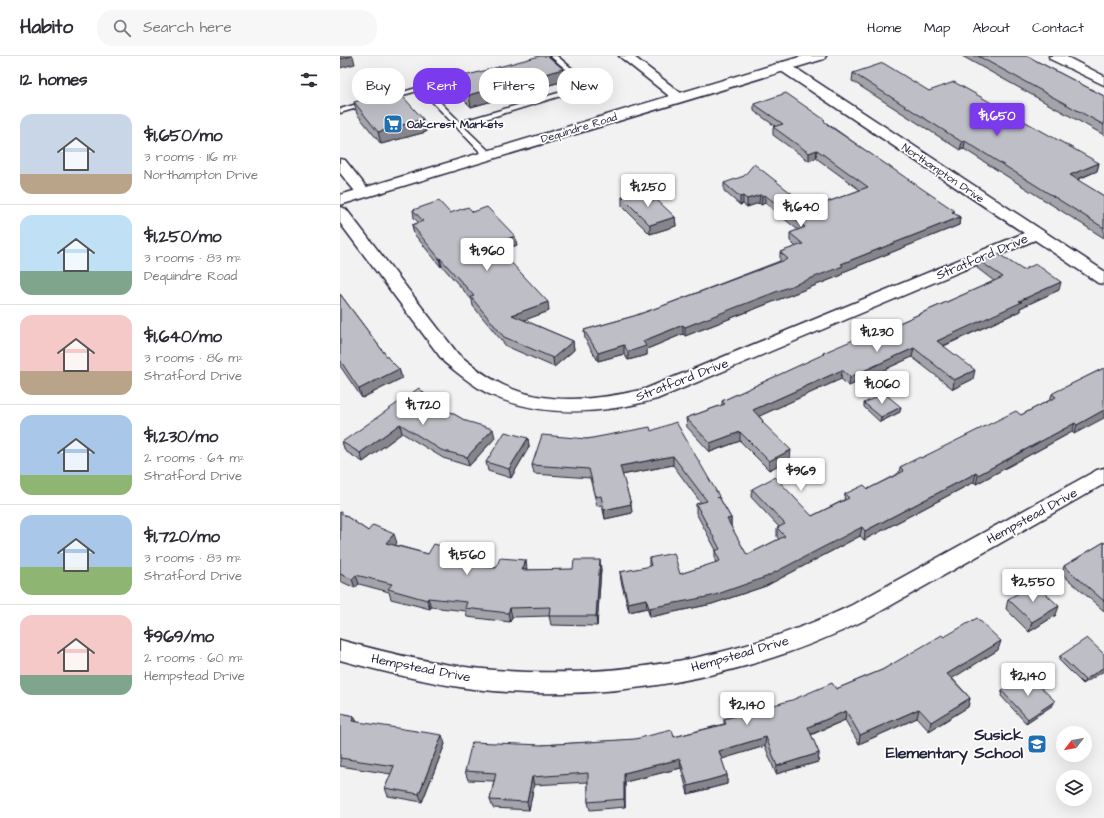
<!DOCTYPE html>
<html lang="en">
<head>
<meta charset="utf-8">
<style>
  body { margin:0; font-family:"Architects Daughter",sans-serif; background:#f7f7f7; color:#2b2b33; height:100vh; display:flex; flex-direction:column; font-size:15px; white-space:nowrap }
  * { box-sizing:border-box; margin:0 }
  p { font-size:13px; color:#7c7c81 }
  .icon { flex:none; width:22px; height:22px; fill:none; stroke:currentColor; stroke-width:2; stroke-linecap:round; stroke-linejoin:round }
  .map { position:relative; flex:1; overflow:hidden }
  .details { display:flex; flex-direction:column; background:#fff; width:340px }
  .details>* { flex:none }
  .hud { position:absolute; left:12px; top:12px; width:380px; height:36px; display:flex; gap:8px }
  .needle { width:26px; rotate:239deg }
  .tools { position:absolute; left:716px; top:670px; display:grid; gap:8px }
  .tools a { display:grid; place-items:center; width:36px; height:36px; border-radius:50%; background:#fff; box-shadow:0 4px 16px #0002; font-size:20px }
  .price { position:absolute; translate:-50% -34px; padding:0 9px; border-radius:4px; background:#fff; color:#222; font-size:13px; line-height:26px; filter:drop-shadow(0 1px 2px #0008) }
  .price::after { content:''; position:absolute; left:50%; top:24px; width:12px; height:9px; margin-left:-6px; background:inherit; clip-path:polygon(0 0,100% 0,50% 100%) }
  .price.selected { background:#7c3aed; color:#fff }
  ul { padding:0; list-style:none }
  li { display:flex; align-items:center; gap:12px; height:100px; padding:0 20px }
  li+li { border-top:1px solid #e1e1e2 }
  li span { display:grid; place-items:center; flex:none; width:112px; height:80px; border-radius:12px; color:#555 }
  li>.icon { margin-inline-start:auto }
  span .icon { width:48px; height:48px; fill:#fffc; stroke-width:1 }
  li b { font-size:17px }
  h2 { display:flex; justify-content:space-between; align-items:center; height:48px; padding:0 20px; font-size:17px }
  .pill { padding:0 14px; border-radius:16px; background:#fff; box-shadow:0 4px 16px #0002; font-size:14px; line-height:36px }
  .pill.selected { background:#7c3aed; color:#fff }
  header { display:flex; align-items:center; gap:24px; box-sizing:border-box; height:56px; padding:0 20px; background:#fff; border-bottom:1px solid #e1e1e2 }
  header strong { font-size:19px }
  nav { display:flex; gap:22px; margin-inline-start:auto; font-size:14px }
  .search { width:280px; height:36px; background:#f7f7f7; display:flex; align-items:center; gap:10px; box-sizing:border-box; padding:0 14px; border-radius:16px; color:#7c7c81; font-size:15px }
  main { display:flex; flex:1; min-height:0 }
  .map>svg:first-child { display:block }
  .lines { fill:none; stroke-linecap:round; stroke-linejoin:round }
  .service-casing { stroke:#22223b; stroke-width:3 }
  .minor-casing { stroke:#22223b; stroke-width:3 }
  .secondary-casing { stroke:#22223b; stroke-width:3 }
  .service { fill:#fff; fill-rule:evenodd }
  .minor { fill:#fff; fill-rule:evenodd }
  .secondary { fill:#fff; fill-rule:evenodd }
  .wall { fill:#a3a3aa; stroke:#22223b }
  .shaded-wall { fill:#85858b; stroke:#22223b }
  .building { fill:#bebec6; stroke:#22223b }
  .labels { text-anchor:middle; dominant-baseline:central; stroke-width:3.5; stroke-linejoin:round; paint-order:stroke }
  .far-poi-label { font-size:11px; font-weight:bold; fill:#22223b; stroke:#fff; text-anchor:start }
  .far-street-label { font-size:11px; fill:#22223b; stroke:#fff }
  .street-label { font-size:13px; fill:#22223b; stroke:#fff }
  .near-poi-label { font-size:16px; font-weight:bold; fill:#22223b; stroke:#fff; text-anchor:end }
</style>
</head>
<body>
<header>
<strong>Habito</strong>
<div class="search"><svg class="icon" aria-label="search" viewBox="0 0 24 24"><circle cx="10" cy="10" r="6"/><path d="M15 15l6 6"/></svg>Search here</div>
<nav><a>Home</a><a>Map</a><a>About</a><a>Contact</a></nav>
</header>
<main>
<section class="details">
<h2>12 homes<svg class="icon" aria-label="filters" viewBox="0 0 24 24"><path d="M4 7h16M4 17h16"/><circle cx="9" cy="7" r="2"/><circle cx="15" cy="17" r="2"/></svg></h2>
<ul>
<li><span style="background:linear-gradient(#c9d6e8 75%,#b9a48a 0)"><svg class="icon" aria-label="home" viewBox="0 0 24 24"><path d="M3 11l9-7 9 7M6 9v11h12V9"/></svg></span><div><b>$1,650/mo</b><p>3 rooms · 116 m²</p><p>Northampton Drive</p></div></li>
<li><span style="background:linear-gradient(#bfe0f5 70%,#7fa58c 0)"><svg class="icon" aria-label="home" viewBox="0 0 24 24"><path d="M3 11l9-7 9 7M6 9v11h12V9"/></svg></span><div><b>$1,250/mo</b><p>3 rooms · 83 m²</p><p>Dequindre Road</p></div></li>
<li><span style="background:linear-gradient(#f6c9c9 70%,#b9a48a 0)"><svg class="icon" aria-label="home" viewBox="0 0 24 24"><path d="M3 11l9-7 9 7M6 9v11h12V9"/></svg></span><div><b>$1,640/mo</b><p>3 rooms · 86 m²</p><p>Stratford Drive</p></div></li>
<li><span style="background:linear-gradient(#a9c7e8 75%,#8fb573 0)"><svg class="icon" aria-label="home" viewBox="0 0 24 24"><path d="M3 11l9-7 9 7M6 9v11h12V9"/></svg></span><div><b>$1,230/mo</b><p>2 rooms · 64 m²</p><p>Stratford Drive</p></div></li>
<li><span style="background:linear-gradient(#a9c7e8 65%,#8fb573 0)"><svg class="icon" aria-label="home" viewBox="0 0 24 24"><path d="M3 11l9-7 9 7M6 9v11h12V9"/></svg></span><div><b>$1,720/mo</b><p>3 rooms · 83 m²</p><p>Stratford Drive</p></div></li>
<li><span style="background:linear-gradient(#f6c9c9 75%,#7fa58c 0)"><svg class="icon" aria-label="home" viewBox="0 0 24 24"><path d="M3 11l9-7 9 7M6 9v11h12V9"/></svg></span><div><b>$969/mo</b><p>2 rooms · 60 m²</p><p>Hempstead Drive</p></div></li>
</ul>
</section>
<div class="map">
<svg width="764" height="762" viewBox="0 0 764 762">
  <rect width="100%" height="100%" fill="#f2f2f3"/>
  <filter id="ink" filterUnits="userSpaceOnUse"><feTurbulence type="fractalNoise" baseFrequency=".025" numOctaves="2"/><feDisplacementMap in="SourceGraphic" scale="8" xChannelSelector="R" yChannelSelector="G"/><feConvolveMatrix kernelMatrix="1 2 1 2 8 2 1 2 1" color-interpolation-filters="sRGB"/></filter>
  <g filter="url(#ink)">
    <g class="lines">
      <g class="service-casing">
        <g id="service">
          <path d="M210,0H217L253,30L123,70L151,97V101H145L81,34L49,43L46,41L80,31L127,20V22L87,33L120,66L245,29Z"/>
          <path d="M28,45L31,47L30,48L0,57V53Z"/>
        </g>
      </g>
      <g class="minor-casing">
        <g id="minor">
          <path d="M279,0H293L346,41L344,44L339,45L334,44Z"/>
          <path d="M709,0H725L764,20V29L710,3Z"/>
          <path d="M443,6L448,7L764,215V228L758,227L695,184L317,343C262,358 203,363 149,338C133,330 119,318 104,306L0,167V151L6,153L118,298C132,309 146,321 163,329C208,350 258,344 305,333L684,177L438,13L436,10L438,7Z"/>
          <path d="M0,103L5,104L28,133L31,136L28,139L23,141L18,139L0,117Z"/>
          <path d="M764,412V428L529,562C408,623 267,648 133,633C88,627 44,616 0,604V584C44,596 88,607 133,612C261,626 396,605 512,549L757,414Z"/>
        </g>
      </g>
      <g class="secondary-casing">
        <path id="secondary" d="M463,0H486L484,3L0,149V139Z"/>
      </g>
      <use href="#service" class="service"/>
      <use href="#minor" class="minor"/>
      <use href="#secondary" class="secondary"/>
    </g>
    <g class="wall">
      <path d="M622,0H687L764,40V79Z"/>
      <path d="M513,17L589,35L759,107L757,115L737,124L764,140V182L624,93L620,94L512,25Z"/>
      <path d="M113,23L224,25L131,51L115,35Z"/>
      <path d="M14,46L86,76L41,88L17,58Z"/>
      <path d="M414,48L485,66L620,161L619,169L503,216L502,219L345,280L343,278L307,293V299L288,304L284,298L258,305L245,283L244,274L294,260L325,249L440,205V196L456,191L450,185V177L458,174L425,147L421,149L419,147L407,151L403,148L400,149L384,135V127L464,147H485L520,134L476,102L469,105L433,79V71L435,70L414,55Z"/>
      <path d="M282,141L312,145L335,161L336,170L310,178L282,150Z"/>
      <path d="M73,154L110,157L133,156L177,189L161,195L209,255L184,264L233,285L234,294L214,311L166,290L133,250L132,244L102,210L101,211L74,178L72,169L79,167L74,162Z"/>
      <path d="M638,204L683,214L719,234L680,252V255L604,290L633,323L613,333L572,301L509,330L501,323L419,360L423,365V367L450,403L429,414L400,385L370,396L347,371L346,362L382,349V345L483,299V297L521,284L654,225L637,212Z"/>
      <path d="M0,238L48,302L59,313L62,322L22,342L0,310Z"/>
      <path d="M764,312L734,378L732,376L636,428L634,426L524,484L520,480L426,530L372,548L310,561L307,552L289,556L281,525L280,516L309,511V502L340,518L376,507L375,504V495L376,494L356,457V448L361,447L333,409L282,419L291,448L292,457L265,463L262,449L257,450L250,422L194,418L192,409L247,383L311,375L379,441L391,462V471L407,499L439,483L437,481V472L439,471L411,441L412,433L472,460L504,444L505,438L528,433L559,417L560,411L681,359L710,344L712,338Z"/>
      <path d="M93,346L155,382L129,410L103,402L62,377L23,406L5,395L2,386Z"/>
      <path d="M524,347L560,356L540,366L524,351Z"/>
      <path d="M188,382L189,391L171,422L148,415L146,406Z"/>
      <path d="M0,456L28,475L57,487L55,489L88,498L118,495L120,504L118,508L156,512L187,514L261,513L257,570L211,569L209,560L172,561L170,566L127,561L126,555L91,551L90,553L51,543L49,536L19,528L15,532L0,525Z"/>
      <path d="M764,486V555L722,518L724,510Z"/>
      <path d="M668,543L716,559L689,576L666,553Z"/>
      <path d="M604,581L658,594L612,622L630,642L628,651L589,675L577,662L519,688L505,664L471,679L479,697L478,706L436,718L425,690L381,703L387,719V728L348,738L341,712L285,726V751L250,754L248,746V726L194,729L189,754L153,752L150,744L154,725L128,724L125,715L202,689L334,681L384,668V663L496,633L542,614Z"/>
      <path d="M764,598L743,628L719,604L720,600Z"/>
      <path d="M662,635L713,649L686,667L661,640Z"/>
      <path d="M0,657L14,660L17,666L105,688L82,746L48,740L45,732L51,718L0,710Z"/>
    </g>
    <g class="shaded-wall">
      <path d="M11,0H13L15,8L0,12V3Z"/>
      <path d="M223,13L224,25L131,51L129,39Z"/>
      <path d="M83,63L86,76L41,88L38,76Z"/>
      <path d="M625,85L624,93L620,94L622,86Z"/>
      <path d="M477,94L476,102L469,105V97Z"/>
      <path d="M759,107L757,115L728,127L730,119Z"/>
      <path d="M420,139L419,147L407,151V143Z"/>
      <path d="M425,139V147L421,149L422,140Z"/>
      <path d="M403,140V148L400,149V141Z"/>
      <path d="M335,161L336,170L310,178V169Z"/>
      <path d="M620,161L619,169L503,216L502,219L345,280V271L501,208Z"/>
      <path d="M175,180L177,189L156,196L154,188Z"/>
      <path d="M99,202H100L102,210L101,211Z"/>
      <path d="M721,226L719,234L680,252V255L596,293L597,285L679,245Z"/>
      <path d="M208,246L209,255L174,268L172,259Z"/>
      <path d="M343,269V278L307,293V299L288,304V296L303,285Z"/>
      <path d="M233,285L234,294L214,311L213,302Z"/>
      <path d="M284,289V298L258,305V297Z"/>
      <path d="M574,292L572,301L509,330L510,321Z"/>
      <path d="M59,313L62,322L22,342L19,333Z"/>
      <path d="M502,314L501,323L413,363V354Z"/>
      <path d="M635,314L633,323L613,333L614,324Z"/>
      <path d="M561,351L560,356L540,366L541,361Z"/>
      <path d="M764,354V362L734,378L737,369Z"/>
      <path d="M735,367L732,376L636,428L638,419Z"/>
      <path d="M60,368L62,377L23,406L20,397Z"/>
      <path d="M153,373L155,382L129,410L127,401Z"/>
      <path d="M400,376V385L370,396V387Z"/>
      <path d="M188,382L189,391L171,422L169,413Z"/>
      <path d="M451,394L450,403L429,414V405Z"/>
      <path d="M333,400V409L281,419L280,410Z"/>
      <path d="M636,417L634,426L524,484L525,475Z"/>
      <path d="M291,448L292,457L265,463L264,454Z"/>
      <path d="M391,462V471L387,472V463Z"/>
      <path d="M522,471L520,480L426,530L372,548L310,561L309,552Z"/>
      <path d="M54,478L57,487L49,496L46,487Z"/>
      <path d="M118,495L120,504L113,516L110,507Z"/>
      <path d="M186,504L187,514H182Z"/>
      <path d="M260,504L261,513L257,570L256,560Z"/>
      <path d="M16,519L19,528L15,532L12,523Z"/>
      <path d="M88,542L91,551L90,553L87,544Z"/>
      <path d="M306,543L307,552L289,556L288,547Z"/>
      <path d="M719,550L716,559L689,576L692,566Z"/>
      <path d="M170,552L172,561L170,566L168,557Z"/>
      <path d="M661,585L658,594L605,627L607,618Z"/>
      <path d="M764,611V615L743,628L745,624Z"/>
      <path d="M630,642L628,651L589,675L591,666Z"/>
      <path d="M715,645L713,649L686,667L688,663Z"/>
      <path d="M579,653L577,662L519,688L520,679Z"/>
      <path d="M506,655L505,664L467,680L468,671Z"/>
      <path d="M14,660L18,669L12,665Z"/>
      <path d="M102,679L105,688L82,746L79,738Z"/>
      <path d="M426,681L425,690L379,704V695Z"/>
      <path d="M479,697L478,706L436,718L437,710Z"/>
      <path d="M340,703L341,712L285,726V751L284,743V717Z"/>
      <path d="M387,719V728L348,738V730Z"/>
      <path d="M192,721L194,729L189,754L187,746Z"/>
    </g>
    <g class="building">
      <path d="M0,0H11L0,3Z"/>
      <path d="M200,0H208L223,13L129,39L113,23Z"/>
      <path d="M638,0H687L764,40V69Z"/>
      <path d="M543,7L589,35L614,26L759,107L730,119L764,140V172L625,85L622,86L513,17Z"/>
      <path d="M57,34L83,63L38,76L14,46Z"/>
      <path d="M446,37L485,64H483L488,69L615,155L612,156L620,161L501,208L503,210L345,271L343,269L303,285L306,290L288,296L284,289L258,297L244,274L294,260L325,249L448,203L440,196L463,188L450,177L465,171L425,139L422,140L420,139L407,143L403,140L400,141L384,127L404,120L414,108L464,147L478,141L485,147L528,131L477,94L469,97L433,71L443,68L414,48Z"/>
      <path d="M302,135L312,145L317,144L335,161L310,169L282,141Z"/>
      <path d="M99,145L110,157L128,151L133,156L147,151L175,180L154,188L208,246L172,259L233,285L213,302L164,281L131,241L134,240L100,202H99L72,169L83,165L73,154Z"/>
      <path d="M654,195L683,214L696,208L721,226L679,245L682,246L597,285L635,314L614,324L574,292L510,321L502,314L413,354L423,365L422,366L451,394L429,405L400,376L370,387L346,362L385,348L382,345L484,298L483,297L518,282L521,284L663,221L638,204L641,201Z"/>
      <path d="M0,238L48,302L59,313L19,333L0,304Z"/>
      <path d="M764,312V354L737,369L735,367L638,419L636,417L525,475L522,471L426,521L372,540L309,552L306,543L288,547L280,516L311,510L309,502L334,497L340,518L380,505L375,495L380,493L356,448L367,445L333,400L280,410L291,448L264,454L261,440L256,441L249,413L192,409L202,379L247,383L310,371L311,375L336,366L379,440L377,442L379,441L391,462L387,463L407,499L445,480L437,472L445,468L412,433L435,421L472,460L509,442L505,438L524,429L528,433L564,415L560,411L580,401L581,402L676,355L681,359L716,341L712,338L715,336Z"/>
      <path d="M79,332L93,346L126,365L153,373L127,401L101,394L60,368L20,397L2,386Z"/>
      <path d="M544,337L561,351L541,361L524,347Z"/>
      <path d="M165,376L188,382L169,413L146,406Z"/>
      <path d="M0,456L28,475L33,469L54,478L46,487L88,498L94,488L118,495L110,507L156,512L160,502L186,504L182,514L233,513L234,504H260L256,560H209L210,551L170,552L168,557L125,552L127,546L88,542L87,544L48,533L52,528L16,519L12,523L0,518Z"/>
      <path d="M764,486V545L724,510Z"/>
      <path d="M695,528L719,550L692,566L668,543Z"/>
      <path d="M637,562L661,585L607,618L630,642L591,666L579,653L520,679L506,655L468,671L479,697L437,710L426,681L379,695L387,719L348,730L340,703L284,717V743L248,746V717L192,721L187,746L150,744L156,717L125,715L132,686L202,689L295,683L332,674L334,681L386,668L384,663L452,644L492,627L496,633L542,614L602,579L604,581Z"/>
      <path d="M747,582L764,598V611L745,624L720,600Z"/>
      <path d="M688,619L715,645L688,663L662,635Z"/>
      <path d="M0,657L14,660L12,665L102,679L79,738L45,732L54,710L0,702Z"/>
    </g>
  </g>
  <defs>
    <g id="supermarket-square" transform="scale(1)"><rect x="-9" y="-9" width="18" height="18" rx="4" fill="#1f6fb2" stroke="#fff"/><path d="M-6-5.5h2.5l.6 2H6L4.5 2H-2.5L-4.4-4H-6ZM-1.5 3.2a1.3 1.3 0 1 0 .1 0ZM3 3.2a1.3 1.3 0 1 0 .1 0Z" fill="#fff"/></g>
    <g id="school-square" transform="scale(1)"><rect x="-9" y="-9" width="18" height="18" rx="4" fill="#1f6fb2" stroke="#fff"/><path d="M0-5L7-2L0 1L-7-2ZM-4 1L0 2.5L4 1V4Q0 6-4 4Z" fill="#fff"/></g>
  </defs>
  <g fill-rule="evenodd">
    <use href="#supermarket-square" x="53" y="68"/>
    <use href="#school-square" x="697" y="688"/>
  </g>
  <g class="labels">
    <g class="far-poi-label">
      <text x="67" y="68">Oakcrest Markets</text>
    </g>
    <g class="far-street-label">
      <text transform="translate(239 72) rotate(-17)">Dequindre Road</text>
      <text transform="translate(603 117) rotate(34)">Northampton Drive</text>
    </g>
    <g class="street-label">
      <text transform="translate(642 201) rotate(-23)">Stratford Drive</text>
      <text transform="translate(342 324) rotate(-21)">Stratford Drive</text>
      <text transform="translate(692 460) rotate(-29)">Hempstead Drive</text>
      <text transform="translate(400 598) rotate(-16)">Hempstead Drive</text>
      <text transform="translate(81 612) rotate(11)">Hempstead Drive</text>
    </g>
    <g class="near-poi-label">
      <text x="683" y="679">Susick<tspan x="683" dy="18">Elementary School</tspan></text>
    </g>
  </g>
</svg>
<div class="tools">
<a><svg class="needle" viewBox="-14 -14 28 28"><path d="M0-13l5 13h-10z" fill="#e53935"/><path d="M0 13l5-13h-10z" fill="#7c7c81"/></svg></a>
<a><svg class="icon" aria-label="layers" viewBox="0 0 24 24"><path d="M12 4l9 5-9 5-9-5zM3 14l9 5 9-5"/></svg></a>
</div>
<b class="price selected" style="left:657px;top:81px">$1,650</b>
<b class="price" style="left:308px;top:152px">$1,250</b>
<b class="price" style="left:461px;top:172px">$1,640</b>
<b class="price" style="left:147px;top:216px">$1,960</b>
<b class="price" style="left:537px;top:297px">$1,230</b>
<b class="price" style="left:542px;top:349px">$1,060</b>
<b class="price" style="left:83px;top:370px">$1,720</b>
<b class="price" style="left:461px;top:436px">$969</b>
<b class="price" style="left:127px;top:520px">$1,560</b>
<b class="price" style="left:693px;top:547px">$2,550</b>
<b class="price" style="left:688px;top:641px">$2,140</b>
<b class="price" style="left:407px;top:670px">$2,140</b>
<div class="hud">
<a class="pill">Buy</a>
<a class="pill selected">Rent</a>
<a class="pill">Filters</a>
<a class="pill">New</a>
</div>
</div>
</main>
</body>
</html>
